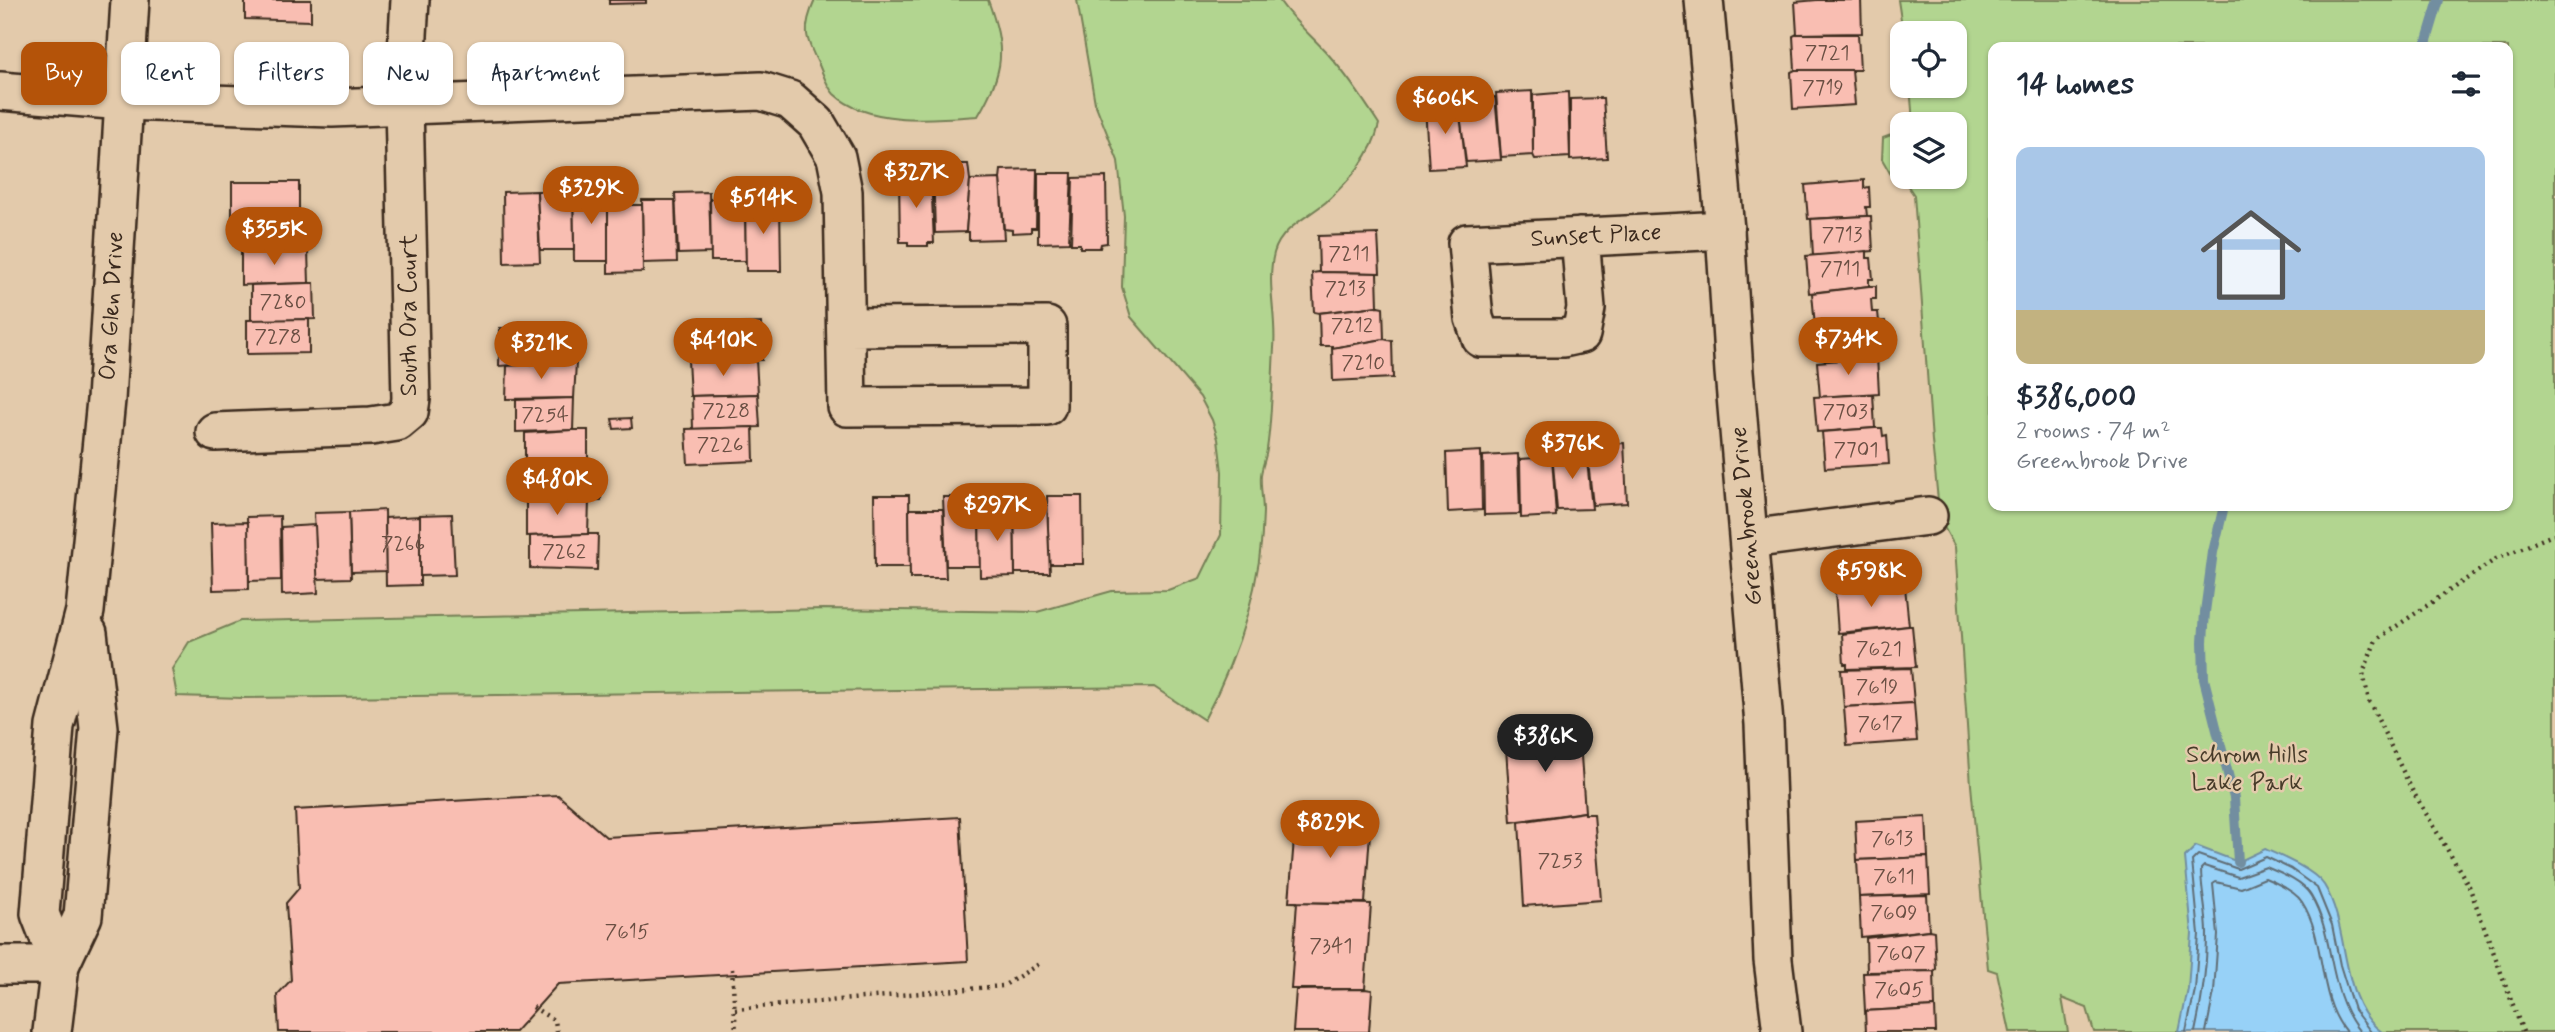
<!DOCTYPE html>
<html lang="en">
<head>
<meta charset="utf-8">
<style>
  body { margin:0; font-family:Mynerve,sans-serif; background:#f6f6f7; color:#1f2937; height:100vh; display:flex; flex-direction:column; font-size:26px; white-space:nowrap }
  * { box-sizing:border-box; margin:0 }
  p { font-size:23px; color:#747a83 }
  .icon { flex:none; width:38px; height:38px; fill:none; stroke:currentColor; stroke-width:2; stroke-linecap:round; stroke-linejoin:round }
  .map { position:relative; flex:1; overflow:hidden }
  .details { position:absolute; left:1988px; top:42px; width:525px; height:469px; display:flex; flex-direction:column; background:#fff; border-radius:14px; box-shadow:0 2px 5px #0004 }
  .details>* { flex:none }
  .banner { position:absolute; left:21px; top:42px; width:665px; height:63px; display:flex; gap:14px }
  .fabs { position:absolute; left:1890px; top:21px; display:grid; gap:14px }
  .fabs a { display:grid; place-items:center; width:77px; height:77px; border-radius:14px; background:#fff; box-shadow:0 2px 5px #0004; font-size:35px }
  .price { position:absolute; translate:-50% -60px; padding:0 16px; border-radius:24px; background:#b45309; color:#fff; font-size:23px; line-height:46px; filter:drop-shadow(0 2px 4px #0008) }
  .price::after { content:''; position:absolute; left:50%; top:42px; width:21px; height:16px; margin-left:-10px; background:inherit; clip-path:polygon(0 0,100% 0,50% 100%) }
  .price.selected { background:#222; color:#fff }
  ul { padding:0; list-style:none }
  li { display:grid; align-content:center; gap:14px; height:371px; padding:0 28px }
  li+li { border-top:2px solid #e0e1e3 }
  li span { display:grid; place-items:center; height:217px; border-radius:14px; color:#555 }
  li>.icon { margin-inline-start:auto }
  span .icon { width:126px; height:126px; fill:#fffc; stroke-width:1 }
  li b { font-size:30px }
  h2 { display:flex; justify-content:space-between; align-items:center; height:84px; padding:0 28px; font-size:30px }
  .pill { padding:0 24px; border-radius:14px; background:#fff; box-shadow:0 2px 5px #0004; font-size:24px; line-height:63px }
  .pill.selected { background:#b45309; color:#fff }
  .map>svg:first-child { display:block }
  .green { fill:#b2d590; stroke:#768057; stroke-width:2; fill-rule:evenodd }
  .water { fill:#97d1f7; stroke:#728ea0; stroke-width:2 }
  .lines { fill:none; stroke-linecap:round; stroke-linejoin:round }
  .shore { stroke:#606d75; stroke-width:2 }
  .stream { stroke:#728ea0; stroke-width:10 }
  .building { fill:#f9beb2; stroke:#3b2a1e; stroke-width:2 }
  .minor-casing { stroke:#3b2a1e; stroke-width:42 }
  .path { stroke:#3b2a1e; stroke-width:4.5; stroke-dasharray:2 5; stroke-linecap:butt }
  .minor { stroke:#e3caab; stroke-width:37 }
  .labels { text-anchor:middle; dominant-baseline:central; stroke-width:5; stroke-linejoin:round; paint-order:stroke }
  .number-label { font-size:21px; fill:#6a4f43 }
  .street-label { font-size:24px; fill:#3b2a1e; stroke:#e3caab }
  .park-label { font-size:24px; fill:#473b29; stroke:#e3caab }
</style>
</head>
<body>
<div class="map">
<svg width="2555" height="1032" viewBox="0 0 2555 1032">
  <rect width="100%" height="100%" fill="#e3caab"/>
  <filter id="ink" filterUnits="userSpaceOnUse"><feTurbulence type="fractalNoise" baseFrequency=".0143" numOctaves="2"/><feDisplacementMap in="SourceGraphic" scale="14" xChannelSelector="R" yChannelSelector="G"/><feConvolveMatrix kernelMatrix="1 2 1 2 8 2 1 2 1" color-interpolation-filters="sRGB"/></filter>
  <g filter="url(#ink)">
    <g class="green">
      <path d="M815,0H988C1006,50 1005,70 978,116C935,119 868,126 834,94C827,87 823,74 819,65C805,38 802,29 815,0Z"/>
      <path d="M1077,0H1279C1293,21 1311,35 1327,53C1347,75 1363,99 1379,124C1373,155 1349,181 1326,202C1308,217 1281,228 1274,253C1266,284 1277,317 1274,348C1272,381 1272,416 1267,449C1266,458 1262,466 1261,475C1260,487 1263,500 1263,512C1262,584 1238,656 1204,720L1154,687L242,698L177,696L172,669L189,642L240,621L823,609L1037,612L1112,591L1168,590L1200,578L1221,535L1222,472L1218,439L1212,420L1200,397L1131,317L1122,287L1124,216L1118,161L1095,103Z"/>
      <path d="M1898,0H2555V1032H2094L2087,1008L2062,998L2068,1032H2010L1997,972L1988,969L1971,785L1955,547L1940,520L1932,441L1914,195L1905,182L1894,180L1882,159L1883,138L1902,131V177H1955V124H1911L1913,122L1910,86H1955V33H1903ZM1993,47H2508V506H1993Z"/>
    </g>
    <path class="water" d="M2196,846L2238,862L2265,849C2281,856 2314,870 2324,885C2351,928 2338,1001 2382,1032H2179L2188,989L2192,933L2185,857Z"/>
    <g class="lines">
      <g class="shore">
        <path d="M2186,1032L2195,990L2199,934L2192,861L2198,855L2238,869L2266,857L2291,869L2317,888L2332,925L2340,965L2354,1010L2371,1032"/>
        <path d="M2195,1032C2202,1000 2207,968 2207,934C2207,912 2201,891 2201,869L2204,866L2238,877L2266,867C2280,873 2303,882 2311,896C2336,938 2326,990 2360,1032"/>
        <path d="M2206,1032L2214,992L2218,935L2213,884L2216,882L2241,888L2265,878C2277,883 2295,891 2302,902C2327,941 2316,995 2346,1032"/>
      </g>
      <g class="stream">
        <path d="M2425,47L2439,0"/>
        <path d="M2224,506L2213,552L2205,612L2203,642L2204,679L2234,798L2238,862"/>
      </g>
    </g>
    <g class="building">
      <path d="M245,0H311V21L245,19Z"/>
      <path d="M609,0H646V3L609,4Z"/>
      <path d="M1817,0H1861L1862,33L1797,34L1795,2Z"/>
      <path d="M1797,34H1858L1860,70H1795L1793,36Z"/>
      <path d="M1795,70H1852L1855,105L1793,109L1791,72Z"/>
      <path d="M1532,91L1533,155L1501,157L1496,93Z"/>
      <path d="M1568,92L1570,157L1535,159L1533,155V95Z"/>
      <path d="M1495,97L1501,160L1466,162L1459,106L1461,99Z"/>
      <path d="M1603,98L1607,158L1570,160V99Z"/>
      <path d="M1453,101V106H1459L1466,167L1429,169L1425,107H1433V103Z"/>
      <path d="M933,164H968L970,180L966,232L935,233Z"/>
      <path d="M1037,169L1036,228H1031V232L1012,233V230L1004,229L1000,179L1001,170Z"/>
      <path d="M1038,173H1072L1069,242L1038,243Z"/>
      <path d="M931,175L934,243H928V246H908V242H900L899,176Z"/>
      <path d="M1106,177L1107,243L1101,244L1100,248H1080V244H1071L1073,178Z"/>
      <path d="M1000,179L1004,239L969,240V232H966L970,180Z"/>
      <path d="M1864,180V188L1869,187L1870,207H1866L1867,216L1808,219L1805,185Z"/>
      <path d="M232,182H299V215L232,218Z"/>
      <path d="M608,190V261H574L573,191Z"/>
      <path d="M537,191L540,262L504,263L503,192Z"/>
      <path d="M537,191H573L574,250H540Z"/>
      <path d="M709,192L711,253L678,254L675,193Z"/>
      <path d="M745,198L746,261H711L710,199Z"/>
      <path d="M642,200H675L677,262L643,263Z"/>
      <path d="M745,202H780L781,271H746Z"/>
      <path d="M608,205H642L643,272L608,273Z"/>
      <path d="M299,215H303L302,251L244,250V217Z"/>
      <path d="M1867,216H1871L1873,251L1813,256L1811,219Z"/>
      <path d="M1378,234L1380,273L1319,272L1318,236Z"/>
      <path d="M241,250L308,251L309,283L241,285Z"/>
      <path d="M1867,251V258H1871L1873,279H1869V286L1809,293L1806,256Z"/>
      <path d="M1319,272L1377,273L1378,306L1319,313L1314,312L1312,273Z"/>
      <path d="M309,283H314L315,319L251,321V285Z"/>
      <path d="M1869,286H1876V299H1871L1872,312H1878L1879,322L1815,326L1812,293Z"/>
      <path d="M1378,306L1383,307L1384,339L1332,348V346H1320L1319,313Z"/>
      <path d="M309,319V353L247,354V320Z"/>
      <path d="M1885,321L1888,357L1825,361L1823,326Z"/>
      <path d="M761,323L762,360L696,359L695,326Z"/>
      <path d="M500,328L567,329L566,362L499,366Z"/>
      <path d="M1384,339L1392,341L1393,378L1333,381L1332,348Z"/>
      <path d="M1877,357L1879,393L1820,397L1817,362Z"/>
      <path d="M688,360H756L758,394L690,396Z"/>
      <path d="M566,362H576L574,398L506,399L507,366Z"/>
      <path d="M758,394L760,427L693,429L692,396Z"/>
      <path d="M1873,394L1875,428L1817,432L1814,397Z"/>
      <path d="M574,398L573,430L516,432V400Z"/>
      <path d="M631,418L632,428L614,429L612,419Z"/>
      <path d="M753,427L754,461L688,464L686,429Z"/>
      <path d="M1875,428H1882L1883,436L1887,435L1889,464L1825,468L1822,432Z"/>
      <path d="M573,430H588V465L525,467V433Z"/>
      <path d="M1624,443L1627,503L1593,505L1586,445Z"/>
      <path d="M1481,451L1482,510L1448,512L1446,453Z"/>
      <path d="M1586,451L1592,509L1557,510L1552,453Z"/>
      <path d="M1518,454L1520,514L1484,515L1483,456Z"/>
      <path d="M1552,457L1556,516L1521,518L1520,459Z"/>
      <path d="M588,465H601V500H537L538,467Z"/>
      <path d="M874,495H909L910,567H875Z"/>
      <path d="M1047,496H1082L1083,564H1049Z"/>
      <path d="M943,497H979L980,566H946Z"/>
      <path d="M526,500H589L588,534L526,536Z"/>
      <path d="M1047,505L1050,573H1015L1014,506Z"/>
      <path d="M909,509H943L946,578H910Z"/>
      <path d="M979,509H1014L1015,576L980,577Z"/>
      <path d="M385,510L386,571L351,572L349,512Z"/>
      <path d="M349,512L351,578L317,579L314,513Z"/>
      <path d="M452,514L455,575L420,576L419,515Z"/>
      <path d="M280,516L281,580L249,581L247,517Z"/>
      <path d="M420,516V585L386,586L385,518Z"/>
      <path d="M248,522L249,589L213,590L211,523Z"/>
      <path d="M315,525L318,593L282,595L281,527Z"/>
      <path d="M588,534H598L597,570L530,568V536Z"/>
      <path d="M1905,587L1909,626L1838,633L1835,591Z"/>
      <path d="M1909,626H1912L1916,667L1847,669V664H1844L1842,634Z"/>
      <path d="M1911,668L1914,703L1844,707L1841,670Z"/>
      <path d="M1914,703L1917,741L1847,746L1844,707Z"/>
      <path d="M1579,728L1585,812L1511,822L1505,733Z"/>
      <path d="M558,795L606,837L960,817L968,961L558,984L515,1032H279L277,995L291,980L286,903L299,888L295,810Z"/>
      <path d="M1585,812V814H1594L1601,900L1524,906L1519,822Z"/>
      <path d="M1296,814L1371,819L1365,903L1289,902Z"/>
      <path d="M1926,817L1928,857L1857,860L1855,821Z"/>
      <path d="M1928,857L1930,894L1859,897L1857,860Z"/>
      <path d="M1927,895L1929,930L1861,937L1859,897Z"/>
      <path d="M1291,902L1371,904L1365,989H1291L1297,902Z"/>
      <path d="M1929,930L1934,931L1936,969L1934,971L1867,972L1866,938Z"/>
      <path d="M1934,971L1935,1007L1865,1011L1863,973Z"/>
      <path d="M1365,989L1372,990L1369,1032H1293L1296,990Z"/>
      <path d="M1935,1007L1936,1032H1866L1865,1011Z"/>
    </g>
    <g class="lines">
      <g class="minor-casing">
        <g id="minor">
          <path d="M1704,0L1725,230L1734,372L1764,724L1773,960L1782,1032"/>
          <path d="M0,91L123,101L332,108L761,91L790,100L816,123L836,157L843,192L847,407L1047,406V326L847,327"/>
          <path d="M1580,237L1586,308L1581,334L1563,338H1481L1474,318L1467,243L1725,230"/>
          <path d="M215,432L371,426L397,422L409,412L411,399L404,104L410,0"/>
          <path d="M1749,539L1928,516"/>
          <path d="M0,965H60"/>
          <path d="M60,965L40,914L55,726L85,611L106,400L130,0"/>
          <path d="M52,1032L60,965L83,916L99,728L88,633"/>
        </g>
      </g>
      <g class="path">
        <path d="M732,969L736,1032"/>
        <path d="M533,1007L555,1021L557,1032"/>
        <path d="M735,1009L1003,986L1039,964"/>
        <path d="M2523,1032L2469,886L2412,790L2369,701L2363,673L2376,640L2496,559L2555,534"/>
      </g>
      <use href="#minor" class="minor"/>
    </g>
  </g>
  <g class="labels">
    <g class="number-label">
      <text x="1827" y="53">7721</text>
      <text x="1823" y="88">7719</text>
      <text x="1842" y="235">7713</text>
      <text x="1349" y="254">7211</text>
      <text x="1840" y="269">7711</text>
      <text x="1345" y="289">7213</text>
      <text x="283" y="302">7280</text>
      <text x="1352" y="326">7212</text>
      <text x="278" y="337">7278</text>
      <text x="1363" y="363">7210</text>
      <text x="726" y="411">7228</text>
      <text x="1845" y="412">7703</text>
      <text x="545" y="415">7254</text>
      <text x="720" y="445">7226</text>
      <text x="1856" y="450">7701</text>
      <text x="403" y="544">7266</text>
      <text x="564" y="552">7262</text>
      <text x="1879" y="649">7621</text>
      <text x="1877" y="687">7619</text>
      <text x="1880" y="724">7617</text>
      <text x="1892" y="839">7613</text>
      <text x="1560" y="861">7253</text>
      <text x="1894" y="877">7611</text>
      <text x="1894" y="913">7609</text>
      <text x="627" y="932">7615</text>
      <text x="1331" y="946">7341</text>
      <text x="1901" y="954">7607</text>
      <text x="1899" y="990">7605</text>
    </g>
    <g class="street-label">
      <text transform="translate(1596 236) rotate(-3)">Sunset Place</text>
      <text transform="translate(112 306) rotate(-87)">Ora Glen Drive</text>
      <text transform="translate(409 315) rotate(-90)">South Ora Court</text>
      <text transform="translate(1747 516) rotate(-95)">Greenbrook Drive</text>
    </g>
    <g class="park-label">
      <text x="2247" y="755">Schrom Hills<tspan x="2247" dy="28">Lake Park</tspan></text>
    </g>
  </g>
</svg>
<div class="fabs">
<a><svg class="icon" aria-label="locate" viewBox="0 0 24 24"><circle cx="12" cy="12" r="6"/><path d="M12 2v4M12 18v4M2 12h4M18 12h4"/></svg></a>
<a><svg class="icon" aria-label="layers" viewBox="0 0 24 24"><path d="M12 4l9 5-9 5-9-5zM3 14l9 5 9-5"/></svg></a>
</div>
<b class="price" style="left:1445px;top:136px">$606K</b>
<b class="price" style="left:916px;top:210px">$327K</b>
<b class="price" style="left:591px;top:226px">$329K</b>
<b class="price" style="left:763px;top:236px">$514K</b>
<b class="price" style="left:274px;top:267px">$355K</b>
<b class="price" style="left:1848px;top:377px">$734K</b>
<b class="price" style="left:723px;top:378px">$410K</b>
<b class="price" style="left:541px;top:381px">$321K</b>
<b class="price" style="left:1572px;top:481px">$376K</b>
<b class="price" style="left:557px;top:517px">$480K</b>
<b class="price" style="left:997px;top:543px">$297K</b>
<b class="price" style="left:1871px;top:609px">$598K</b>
<b class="price selected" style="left:1545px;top:774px">$386K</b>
<b class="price" style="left:1330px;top:860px">$829K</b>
<div class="banner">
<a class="pill selected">Buy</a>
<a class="pill">Rent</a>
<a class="pill">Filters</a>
<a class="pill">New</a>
<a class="pill">Apartment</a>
</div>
<section class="details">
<h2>14 homes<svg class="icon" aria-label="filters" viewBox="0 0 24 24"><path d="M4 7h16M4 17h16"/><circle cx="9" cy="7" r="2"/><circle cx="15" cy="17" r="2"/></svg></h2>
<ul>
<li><span style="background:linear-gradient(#a9c7e8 75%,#c2b280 0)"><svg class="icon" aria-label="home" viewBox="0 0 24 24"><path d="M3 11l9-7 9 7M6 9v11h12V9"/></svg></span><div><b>$386,000</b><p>2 rooms · 74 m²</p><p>Greenbrook Drive</p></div></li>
</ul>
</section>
</div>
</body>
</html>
